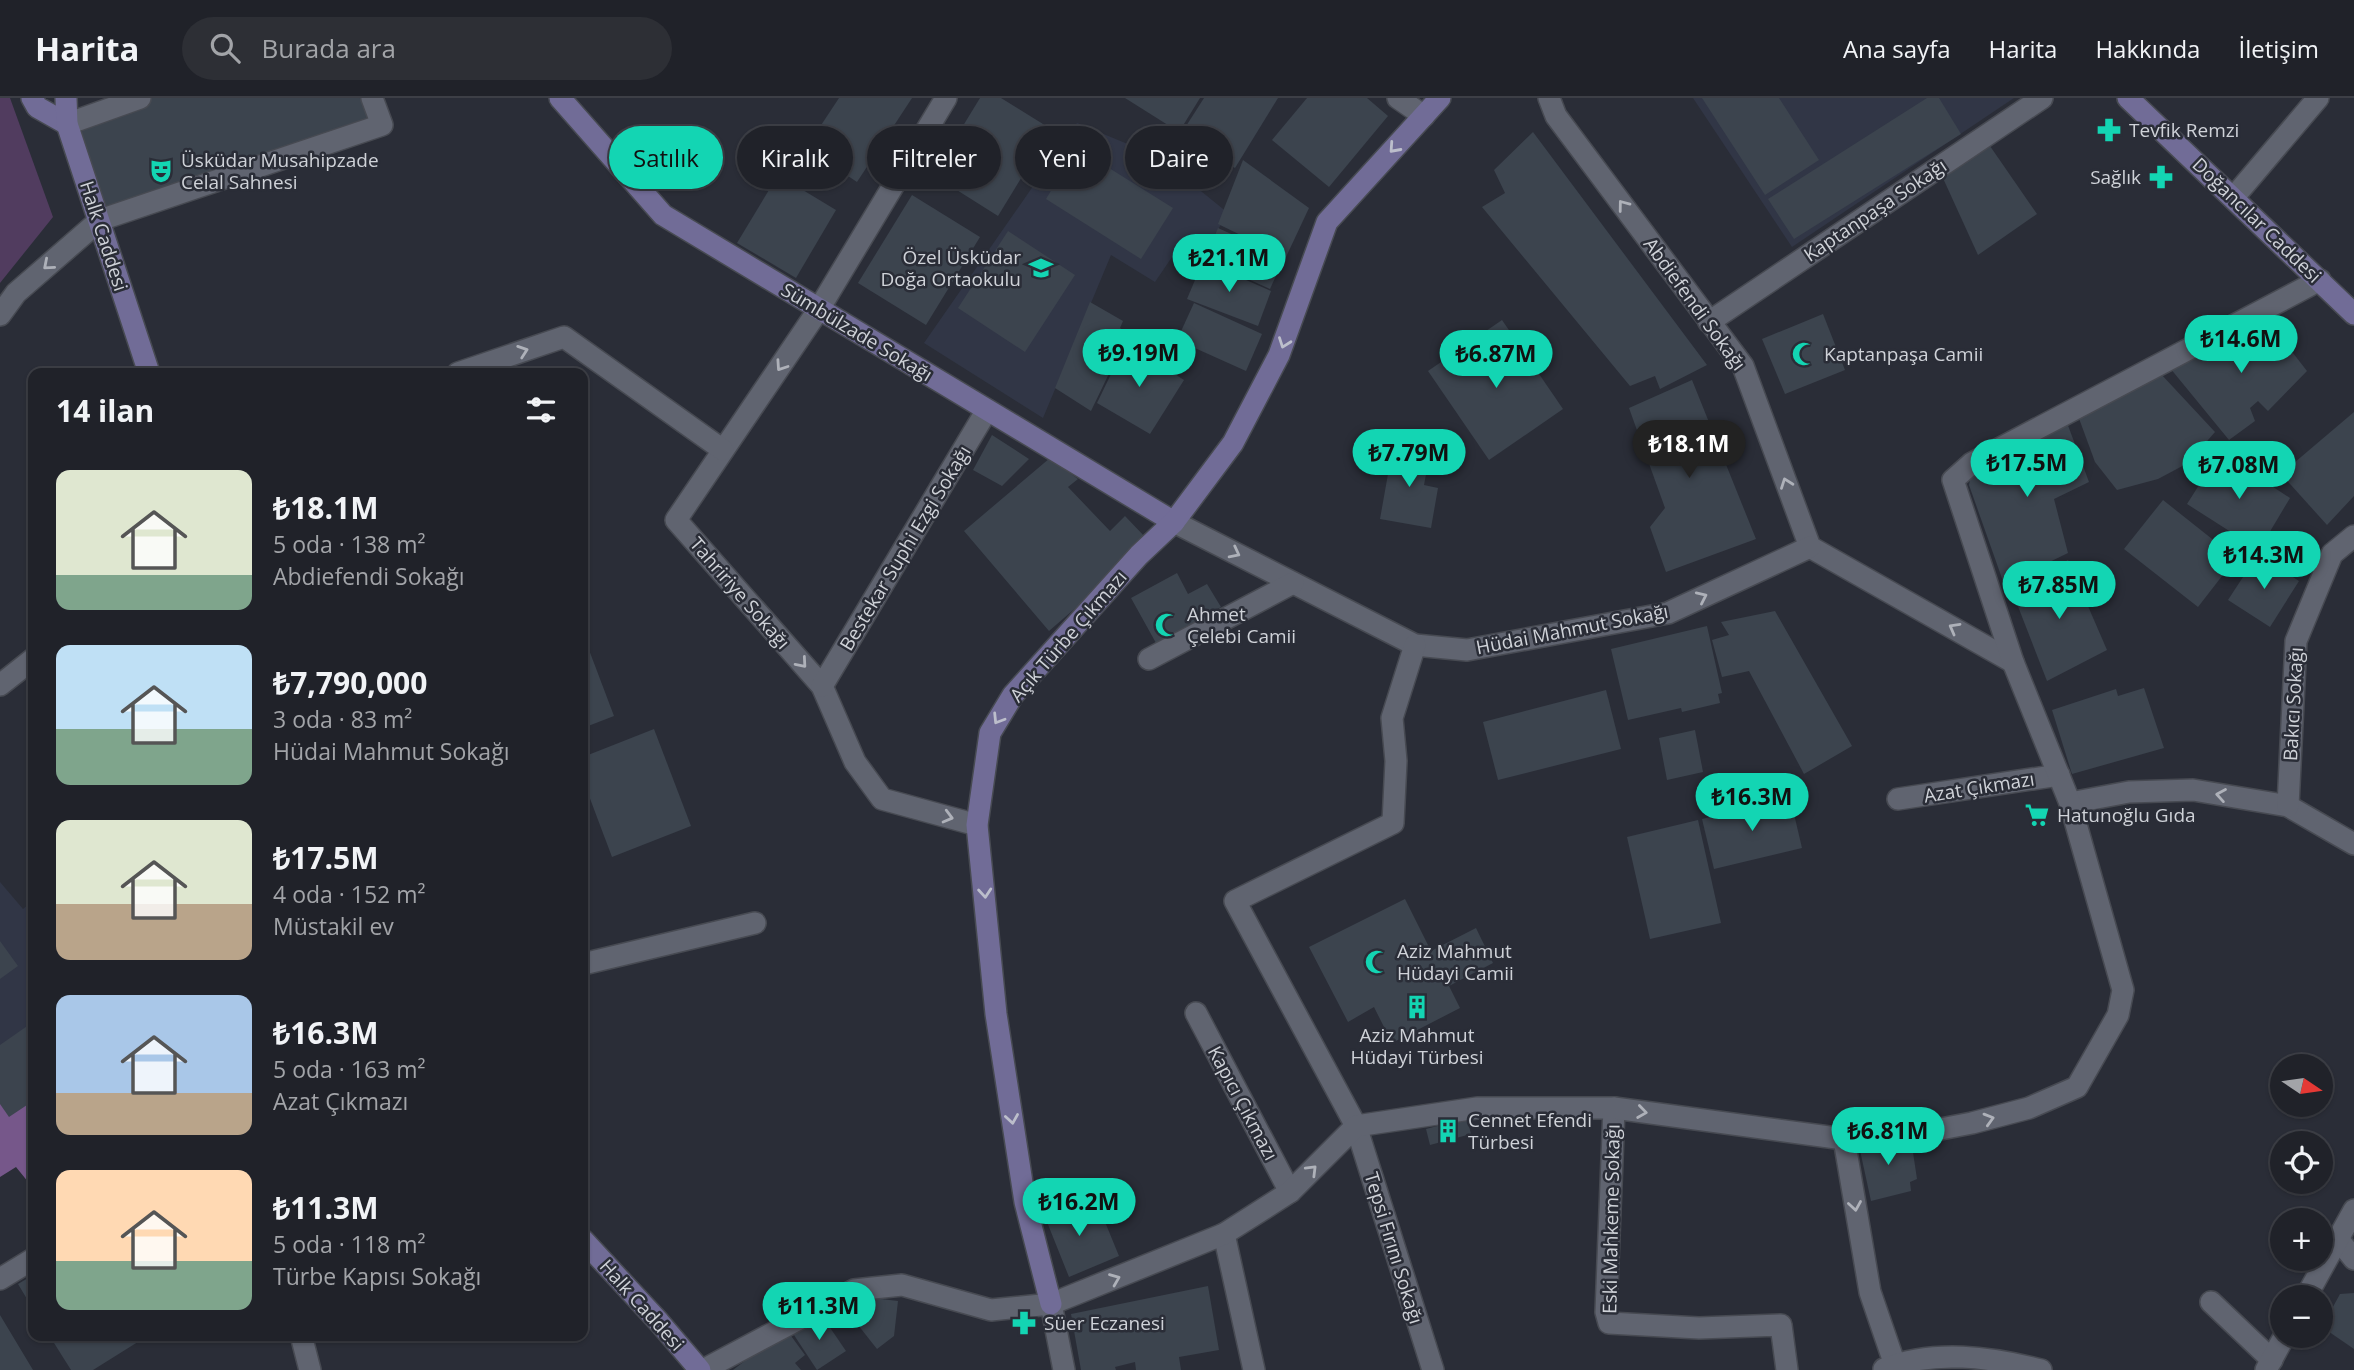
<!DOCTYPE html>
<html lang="tr">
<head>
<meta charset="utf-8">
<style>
  body { margin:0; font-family:"Open Sans",sans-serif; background:#2d2f35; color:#f1f3f6; height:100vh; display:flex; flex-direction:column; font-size:26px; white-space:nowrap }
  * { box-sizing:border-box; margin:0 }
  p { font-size:23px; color:#a2a4a8 }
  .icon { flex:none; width:38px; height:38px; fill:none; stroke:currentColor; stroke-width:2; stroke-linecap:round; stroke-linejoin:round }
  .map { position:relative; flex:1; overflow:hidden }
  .drawer { position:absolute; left:28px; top:270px; width:560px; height:973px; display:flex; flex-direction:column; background:#202229; border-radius:14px; box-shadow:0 2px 5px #0004,0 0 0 2px #3d3f46 }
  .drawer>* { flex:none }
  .banner { position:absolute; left:609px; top:28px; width:665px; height:63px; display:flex; gap:14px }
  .needle { width:46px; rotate:103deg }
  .fabs { position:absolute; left:2270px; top:956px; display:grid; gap:14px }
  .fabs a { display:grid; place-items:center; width:63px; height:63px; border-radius:50%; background:#202229; box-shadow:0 2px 5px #0004,0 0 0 2px #3d3f46; font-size:35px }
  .price { position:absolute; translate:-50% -60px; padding:0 16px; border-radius:24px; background:#13d5b3; color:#111; font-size:23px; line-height:46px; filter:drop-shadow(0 2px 4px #0008) }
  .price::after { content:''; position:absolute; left:50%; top:42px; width:21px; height:16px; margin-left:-10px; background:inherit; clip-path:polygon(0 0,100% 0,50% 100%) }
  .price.current { background:#222; color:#fff }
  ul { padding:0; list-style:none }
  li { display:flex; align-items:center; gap:21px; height:175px; padding:0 28px }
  li span { display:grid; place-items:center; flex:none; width:196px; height:140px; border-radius:14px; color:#555 }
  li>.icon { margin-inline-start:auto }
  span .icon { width:84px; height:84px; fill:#fffc; stroke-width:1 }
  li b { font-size:30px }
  h2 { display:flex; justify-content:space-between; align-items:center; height:84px; padding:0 28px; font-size:30px }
  .tag { padding:0 24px; border-radius:32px; background:#202229; box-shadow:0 2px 5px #0004,0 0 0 2px #3d3f46; font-size:24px; line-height:63px }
  .tag.current { background:#13d5b3; color:#111 }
  header { display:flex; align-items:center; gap:42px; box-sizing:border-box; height:98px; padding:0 35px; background:#202229; border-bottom:2px solid #3d3f46 }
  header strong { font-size:33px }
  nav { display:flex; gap:38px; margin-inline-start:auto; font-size:24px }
  .search { width:490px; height:63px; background:#2d2f35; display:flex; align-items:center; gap:18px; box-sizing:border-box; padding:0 24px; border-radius:38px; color:#a2a4a8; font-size:26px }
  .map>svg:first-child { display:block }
  .built { fill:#313646 }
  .green { fill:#513c5f }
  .forest { fill:#76578a }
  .building { fill:#3c444e }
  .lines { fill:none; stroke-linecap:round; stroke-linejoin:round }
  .street-casing { stroke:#474a52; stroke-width:24 }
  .secondary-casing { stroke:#474a52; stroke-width:24 }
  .street { stroke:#606470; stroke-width:21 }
  .secondary { stroke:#716c97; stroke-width:21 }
  .oneway { stroke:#bcbecb }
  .oneway2 { stroke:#aeb1b9 }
  .labels { text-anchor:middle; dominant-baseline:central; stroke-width:5; stroke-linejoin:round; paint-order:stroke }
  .poi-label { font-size:19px; fill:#cfd2d8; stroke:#2a2d37; text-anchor:start }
  .street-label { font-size:19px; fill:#cfd2d8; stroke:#2a2d37 }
</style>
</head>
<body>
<header>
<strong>Harita</strong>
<div class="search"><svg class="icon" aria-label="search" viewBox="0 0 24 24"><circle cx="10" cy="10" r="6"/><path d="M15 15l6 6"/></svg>Burada ara</div>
<nav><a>Ana sayfa</a><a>Harita</a><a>Hakkında</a><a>İletişim</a></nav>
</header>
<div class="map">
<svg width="2354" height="1272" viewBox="0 0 2354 1272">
  <rect width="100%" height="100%" fill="#2a2d37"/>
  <g class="built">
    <path d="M1693,0H2014L1792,149Z"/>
    <path d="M1077,25L1159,59L1228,115L1206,151L1185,140L1155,184L1111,157L1043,320L924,245Z"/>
    <path d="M0,784L23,811L33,803V942L0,965Z"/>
  </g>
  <path class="green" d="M0,0H10L53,119L0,185Z"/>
  <path class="forest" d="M33,942V1090L16,1069L0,1079V965Z"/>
  <g class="building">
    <path d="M150,0H368L377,24L102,119L73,27Z"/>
    <path d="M839,0H912L857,84L806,50Z"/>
    <path d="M980,0H1001L1051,31L998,118L933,77Z"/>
    <path d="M1125,0H1200L1179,34Z"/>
    <path d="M1204,0H1278L1235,70L1181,36Z"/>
    <path d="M1307,0H1367L1388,18L1329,89L1272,42Z"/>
    <path d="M1702,0H1779L1819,62L1765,97Z"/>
    <path d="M1927,0H1939L1961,36L1794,141L1768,101Z"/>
    <path d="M1533,34L1707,267L1660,291L1655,278L1630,288L1482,109L1505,95L1494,72Z"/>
    <path d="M1990,48L2037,116L1978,157L1942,78Z"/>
    <path d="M1077,50L1173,110L1141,161L1046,101Z"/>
    <path d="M1243,62L1309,110L1286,159L1218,126Z"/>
    <path d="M778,77L836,112L796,180L737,145Z"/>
    <path d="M912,97L980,139L926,227L858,185Z"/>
    <path d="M1218,130L1284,160L1270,191L1204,161Z"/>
    <path d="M1008,133L1075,177L1025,254L958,210Z"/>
    <path d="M1203,163L1271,193L1258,228L1187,201Z"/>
    <path d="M1090,204L1123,223L1120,230L1128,236L1091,313L1055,290Z"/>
    <path d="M1194,205L1262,236L1246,273L1177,242Z"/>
    <path d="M1823,216L1845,272L1785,296L1762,241Z"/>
    <path d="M2265,219L2307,273L2268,313L2258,303L2250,310L2255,323L2229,342L2170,270Z"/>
    <path d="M1502,222L1563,311L1489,362L1428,273Z"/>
    <path d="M1126,245L1184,282L1150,336L1097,305Z"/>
    <path d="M2160,275L2215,334L2188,365L2158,381L2117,392L2095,364L2077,315Z"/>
    <path d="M1692,282L1756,441L1666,474L1650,429L1665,410L1629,310Z"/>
    <path d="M2354,314V398L2327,427L2281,376Z"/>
    <path d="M2066,322L2089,384L2054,401L2068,455L2004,486L1969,387L1973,369Z"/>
    <path d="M992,337L1029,361L1002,388L973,372Z"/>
    <path d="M1393,348L1430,355L1424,387L1438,390L1431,430L1380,421Z"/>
    <path d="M2220,354L2290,400L2259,452L2187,406Z"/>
    <path d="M1050,360L1078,381L1068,389L1110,433L1125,418L1146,440L1131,462L1049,533L964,433Z"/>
    <path d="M2163,402L2236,460L2198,509L2124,451Z"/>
    <path d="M2258,456L2299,483L2270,529L2228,502Z"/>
    <path d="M2068,462L2107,552L2047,583L2012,493Z"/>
    <path d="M1177,475L1188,496L1207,486L1221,509L1156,545L1131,500Z"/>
    <path d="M1775,513L1852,648L1804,676L1749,573L1722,579L1712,542L1729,537L1721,524Z"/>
    <path d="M1707,528L1722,595L1718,596L1720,605L1682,614L1681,610L1628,622L1611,551Z"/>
    <path d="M583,536L614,618L583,630Z"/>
    <path d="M2144,590L2164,650L2072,676L2052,612L2116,591L2118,598Z"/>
    <path d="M1606,592L1621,651L1498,682L1483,624Z"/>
    <path d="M654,631L691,728L612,759L583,682V659Z"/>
    <path d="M1695,632L1703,674L1667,682L1659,640Z"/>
    <path d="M1790,699L1802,750L1714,771L1702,721Z"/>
    <path d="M1698,722L1721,825L1650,841L1627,739Z"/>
    <path d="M1405,801L1431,853L1476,830L1493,865L1449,888L1460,910L1392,945L1374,909L1348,924L1309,849Z"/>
    <path d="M0,843L18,868L0,881Z"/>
    <path d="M33,924V1003L9,1019L0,1006V947Z"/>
    <path d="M1467,1020L1471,1036L1430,1047L1426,1031Z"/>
    <path d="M1911,1041L1917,1081L1910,1084L1911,1093L1871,1103L1858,1043Z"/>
    <path d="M1068,1098L1080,1128L1103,1119L1119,1158L1069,1179L1041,1109Z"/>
    <path d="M33,1177V1211L18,1186Z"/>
    <path d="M1208,1188L1219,1252L1179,1259L1181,1272H1136L1135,1264L1115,1269L1116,1272H1081L1071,1216Z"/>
    <path d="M2354,1195V1251L2322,1229L2340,1196Z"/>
    <path d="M856,1198L898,1203L894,1238L877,1251L843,1208Z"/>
    <path d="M820,1215L846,1253L817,1272L792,1234Z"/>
    <path d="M0,1217L33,1272H0Z"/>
    <path d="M786,1231L805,1257L795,1265L801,1272H733Z"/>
    <path d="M49,1237H149L93,1272H71Z"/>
  </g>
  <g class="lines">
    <g class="street-casing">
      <g id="street">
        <path d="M946,0L819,211L676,422L822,588L855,664L882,701L977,727"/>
        <path d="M1398,0L1424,18"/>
        <path d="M1549,0L1556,18L1743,268L1810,449L2013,564"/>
        <path d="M67,26L140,0"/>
        <path d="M2234,99L2318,0"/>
        <path d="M0,217L16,195L100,122L382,27L372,0"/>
        <path d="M1709,224L2042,0"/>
        <path d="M458,275L564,239L723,352"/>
        <path d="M1174,424L1415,547L1467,552L1668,515L1810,449"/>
        <path d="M1415,547L1392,620L1396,663L1393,725L1235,803L1356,1028L1433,1272"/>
        <path d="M1149,561L1293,485"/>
        <path d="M0,587L33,561"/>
        <path d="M822,588L987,312"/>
        <path d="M1898,701L2059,677"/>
        <path d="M2070,705L2129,694L2193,692L2288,708L2354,746"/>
        <path d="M2288,708L2296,543L2332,456L2354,438"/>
        <path d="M583,866L755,825"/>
        <path d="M1196,915L1290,1094"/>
        <path d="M1614,1010L1606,1214L1609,1225L1699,1230L1781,1227L1787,1272"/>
        <path d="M1844,1041L1870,1194L1895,1267"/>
        <path d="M1224,1136L1254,1272"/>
        <path d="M2338,1141L2354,1161"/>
        <path d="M0,1181L33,1161"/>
        <path d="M2306,1199L2354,1112"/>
        <path d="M2211,1204L2272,1262"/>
        <path d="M1051,1206L1064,1272"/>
        <path d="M301,1237L310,1272"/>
        <path d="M1884,1271C1934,1251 1991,1259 2041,1272"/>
        <path d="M703,1272L854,1192L902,1187L991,1212L1051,1206L1224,1136L1290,1094L1356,1028L1477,1010H1614L1844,1041L1925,1034L1972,1025L2029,1010L2077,989L2118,917L2123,892L2070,705L2013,564L1953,382L1972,365L2320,182"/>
        <path d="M2266,1272L2285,1237"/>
      </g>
    </g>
    <g class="secondary-casing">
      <g id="secondary">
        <path d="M32,0L37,9L67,26"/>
        <path d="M66,0L67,26L149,275"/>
        <path d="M560,0L663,117L1174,424"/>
        <path d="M2128,0L2354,216"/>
        <path d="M583,1142L659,1224L700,1272"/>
        <path d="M1051,1206L1025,1104L996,916L977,727L990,635L1013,597L1139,457L1174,424L1233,345L1279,257L1327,124L1440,0"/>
      </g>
    </g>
    <use href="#street" class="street"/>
    <use href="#secondary" class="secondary"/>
  </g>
  <defs><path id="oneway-chevron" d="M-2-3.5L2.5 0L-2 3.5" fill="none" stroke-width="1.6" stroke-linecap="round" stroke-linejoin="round" transform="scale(1.75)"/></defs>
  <g class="oneway">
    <use href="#oneway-chevron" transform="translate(1394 50) rotate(132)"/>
    <use href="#oneway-chevron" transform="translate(1284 245) rotate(110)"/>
    <use href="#oneway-chevron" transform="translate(998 621) rotate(122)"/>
    <use href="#oneway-chevron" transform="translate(985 795) rotate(85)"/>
    <use href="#oneway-chevron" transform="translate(1012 1021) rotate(81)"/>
  </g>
  <g class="oneway2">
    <use href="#oneway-chevron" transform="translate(1623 107) rotate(-127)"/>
    <use href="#oneway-chevron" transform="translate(48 167) rotate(139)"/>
    <use href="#oneway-chevron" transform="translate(523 253) rotate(-19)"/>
    <use href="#oneway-chevron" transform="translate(781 268) rotate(124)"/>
    <use href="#oneway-chevron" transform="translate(1786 385) rotate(-110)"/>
    <use href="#oneway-chevron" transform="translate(1235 455) rotate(27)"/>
    <use href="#oneway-chevron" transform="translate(1702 499) rotate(-25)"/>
    <use href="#oneway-chevron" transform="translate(1954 530) rotate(-151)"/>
    <use href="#oneway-chevron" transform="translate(802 565) rotate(49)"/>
    <use href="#oneway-chevron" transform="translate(2221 697) rotate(-170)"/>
    <use href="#oneway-chevron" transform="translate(948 719) rotate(15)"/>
    <use href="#oneway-chevron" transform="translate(1642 1014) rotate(8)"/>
    <use href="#oneway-chevron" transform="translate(1989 1021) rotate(-16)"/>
    <use href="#oneway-chevron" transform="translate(1312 1072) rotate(-45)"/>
    <use href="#oneway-chevron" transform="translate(1855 1108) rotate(81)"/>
    <use href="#oneway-chevron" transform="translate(1115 1181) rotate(-22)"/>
  </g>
  <defs>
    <g id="pharmacy-bare" transform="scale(1.89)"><path d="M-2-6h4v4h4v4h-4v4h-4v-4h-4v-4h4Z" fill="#13d5b3" stroke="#2a2d37" stroke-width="2.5" paint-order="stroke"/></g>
    <g id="theatre-bare" transform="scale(1.89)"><path d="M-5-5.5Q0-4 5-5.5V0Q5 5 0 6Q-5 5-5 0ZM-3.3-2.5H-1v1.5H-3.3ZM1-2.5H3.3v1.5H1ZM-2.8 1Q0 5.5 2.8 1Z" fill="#13d5b3" stroke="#2a2d37" stroke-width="2.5" paint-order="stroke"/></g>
    <g id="school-bare" transform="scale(1.89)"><path d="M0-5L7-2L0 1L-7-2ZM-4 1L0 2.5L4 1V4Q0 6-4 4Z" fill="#13d5b3" stroke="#2a2d37" stroke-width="2.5" paint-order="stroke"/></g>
    <g id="mosque-bare" transform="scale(1.89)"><path d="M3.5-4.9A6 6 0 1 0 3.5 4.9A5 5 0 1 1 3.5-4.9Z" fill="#13d5b3" stroke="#2a2d37" stroke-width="2.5" paint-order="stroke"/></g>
    <g id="supermarket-bare" transform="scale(1.89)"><path d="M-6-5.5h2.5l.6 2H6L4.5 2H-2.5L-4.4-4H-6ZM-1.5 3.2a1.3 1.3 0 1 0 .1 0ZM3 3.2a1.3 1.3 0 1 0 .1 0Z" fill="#13d5b3" stroke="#2a2d37" stroke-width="2.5" paint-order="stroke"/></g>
    <g id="building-bare" transform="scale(1.89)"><path d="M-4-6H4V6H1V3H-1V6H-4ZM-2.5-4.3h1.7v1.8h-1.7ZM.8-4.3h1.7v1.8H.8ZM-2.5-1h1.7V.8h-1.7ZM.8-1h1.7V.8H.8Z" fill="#13d5b3" stroke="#2a2d37" stroke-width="2.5" paint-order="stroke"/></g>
  </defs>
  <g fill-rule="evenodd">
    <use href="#pharmacy-bare" x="2109" y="32"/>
    <use href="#theatre-bare" x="161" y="73"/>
    <use href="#pharmacy-bare" x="2161" y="79"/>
    <use href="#school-bare" x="1041" y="170"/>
    <use href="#mosque-bare" x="1804" y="256"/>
    <use href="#mosque-bare" x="1167" y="527"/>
    <use href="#supermarket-bare" x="2037" y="717"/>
    <use href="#mosque-bare" x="1377" y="864"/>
    <use href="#building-bare" x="1417" y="909"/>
    <use href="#building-bare" x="1448" y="1033"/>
    <use href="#pharmacy-bare" x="1024" y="1225"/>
  </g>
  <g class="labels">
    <g class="poi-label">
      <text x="2129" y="32">Tevfik Remzi</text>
      <text x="181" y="62">Üsküdar Musahipzade<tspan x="181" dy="22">Celal Sahnesi</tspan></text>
      <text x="2141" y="79" text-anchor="end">Sağlık</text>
      <text x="1021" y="159" text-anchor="end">Özel Üsküdar<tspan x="1021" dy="22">Doğa Ortaokulu</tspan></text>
      <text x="1824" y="256">Kaptanpaşa Camii</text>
      <text x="1187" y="516">Ahmet<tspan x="1187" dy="22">Çelebi Camii</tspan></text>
      <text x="2057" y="717">Hatunoğlu Gıda</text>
      <text x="1397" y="853">Aziz Mahmut<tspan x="1397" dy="22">Hüdayi Camii</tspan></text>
      <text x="1417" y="937" text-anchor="middle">Aziz Mahmut<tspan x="1417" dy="22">Hüdayi Türbesi</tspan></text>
      <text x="1468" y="1022">Cennet Efendi<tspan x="1468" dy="22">Türbesi</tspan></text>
      <text x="1044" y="1225">Süer Eczanesi</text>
    </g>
    <g class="street-label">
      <text transform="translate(1875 112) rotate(-34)">Kaptanpaşa Sokağı</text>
      <text transform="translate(2257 122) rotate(44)">Doğancılar Caddesi</text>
      <text transform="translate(104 138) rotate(72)">Halk Caddesi</text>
      <text transform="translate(1695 206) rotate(54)">Abdiefendi Sokağı</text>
      <text transform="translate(857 234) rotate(31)">Sümbülzade Sokağı</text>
      <text transform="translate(905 450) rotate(-59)">Bestekar Suphi Ezgi Sokağı</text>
      <text transform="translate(740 495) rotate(49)">Tahririye Sokağı</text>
      <text transform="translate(1572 531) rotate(-11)">Hüdai Mahmut Sokağı</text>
      <text transform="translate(1068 538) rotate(-49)">Açık Türbe Çıkmazı</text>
      <text transform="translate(2293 606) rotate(-87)">Bakıcı Sokağı</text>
      <text transform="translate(1979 689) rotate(-9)">Azat Çıkmazı</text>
      <text transform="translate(1243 1005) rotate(62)">Kapıcı Çıkmazı</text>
      <text transform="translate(1611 1121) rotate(-89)">Eski Mahkeme Sokağı</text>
      <text transform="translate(1394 1150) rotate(73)">Tepsi Fırını Sokağı</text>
      <text transform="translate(642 1207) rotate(48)">Halk Caddesi</text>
    </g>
  </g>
</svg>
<div class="fabs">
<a><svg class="needle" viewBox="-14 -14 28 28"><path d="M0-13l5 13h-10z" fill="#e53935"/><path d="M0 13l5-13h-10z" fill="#a2a4a8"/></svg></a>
<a><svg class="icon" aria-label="locate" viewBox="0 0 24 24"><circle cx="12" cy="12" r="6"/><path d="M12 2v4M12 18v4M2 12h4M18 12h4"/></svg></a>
<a>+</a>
<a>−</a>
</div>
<b class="price" style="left:1229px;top:196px">₺21.1M</b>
<b class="price" style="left:2241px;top:277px">₺14.6M</b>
<b class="price" style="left:1139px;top:291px">₺9.19M</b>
<b class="price" style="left:1496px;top:292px">₺6.87M</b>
<b class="price current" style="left:1689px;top:382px">₺18.1M</b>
<b class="price" style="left:1409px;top:391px">₺7.79M</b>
<b class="price" style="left:2027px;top:401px">₺17.5M</b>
<b class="price" style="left:2239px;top:403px">₺7.08M</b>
<b class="price" style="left:2264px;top:493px">₺14.3M</b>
<b class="price" style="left:2059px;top:523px">₺7.85M</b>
<b class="price" style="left:1752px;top:735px">₺16.3M</b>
<b class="price" style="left:1888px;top:1069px">₺6.81M</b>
<b class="price" style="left:1079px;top:1140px">₺16.2M</b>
<b class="price" style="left:819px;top:1244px">₺11.3M</b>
<div class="banner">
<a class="tag current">Satılık</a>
<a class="tag">Kiralık</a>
<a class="tag">Filtreler</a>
<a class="tag">Yeni</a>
<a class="tag">Daire</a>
</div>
<section class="drawer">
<h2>14 ilan<svg class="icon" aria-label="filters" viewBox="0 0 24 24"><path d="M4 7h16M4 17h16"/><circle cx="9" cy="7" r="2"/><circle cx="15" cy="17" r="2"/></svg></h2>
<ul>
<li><span style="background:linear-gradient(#dfe7d0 75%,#7fa58c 0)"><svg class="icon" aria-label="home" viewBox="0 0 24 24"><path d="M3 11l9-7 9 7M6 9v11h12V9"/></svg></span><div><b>₺18.1M</b><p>5 oda · 138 m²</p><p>Abdiefendi Sokağı</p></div></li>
<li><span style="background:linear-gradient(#bfe0f5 60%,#7fa58c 0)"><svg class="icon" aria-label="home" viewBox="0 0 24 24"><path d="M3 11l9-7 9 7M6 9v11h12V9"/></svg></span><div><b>₺7,790,000</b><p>3 oda · 83 m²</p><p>Hüdai Mahmut Sokağı</p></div></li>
<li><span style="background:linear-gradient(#dfe7d0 60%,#b9a48a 0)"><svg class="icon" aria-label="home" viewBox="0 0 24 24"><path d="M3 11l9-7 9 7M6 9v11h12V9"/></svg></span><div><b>₺17.5M</b><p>4 oda · 152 m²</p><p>Müstakil ev</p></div></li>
<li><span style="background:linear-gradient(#a9c7e8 70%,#b9a48a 0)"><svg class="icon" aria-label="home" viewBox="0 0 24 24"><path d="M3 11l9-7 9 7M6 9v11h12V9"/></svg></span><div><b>₺16.3M</b><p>5 oda · 163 m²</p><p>Azat Çıkmazı</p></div></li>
<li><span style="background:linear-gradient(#ffd9b3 65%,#7fa58c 0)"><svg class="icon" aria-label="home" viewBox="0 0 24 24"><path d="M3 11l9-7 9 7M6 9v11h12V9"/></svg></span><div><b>₺11.3M</b><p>5 oda · 118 m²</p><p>Türbe Kapısı Sokağı</p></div></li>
</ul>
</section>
</div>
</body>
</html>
